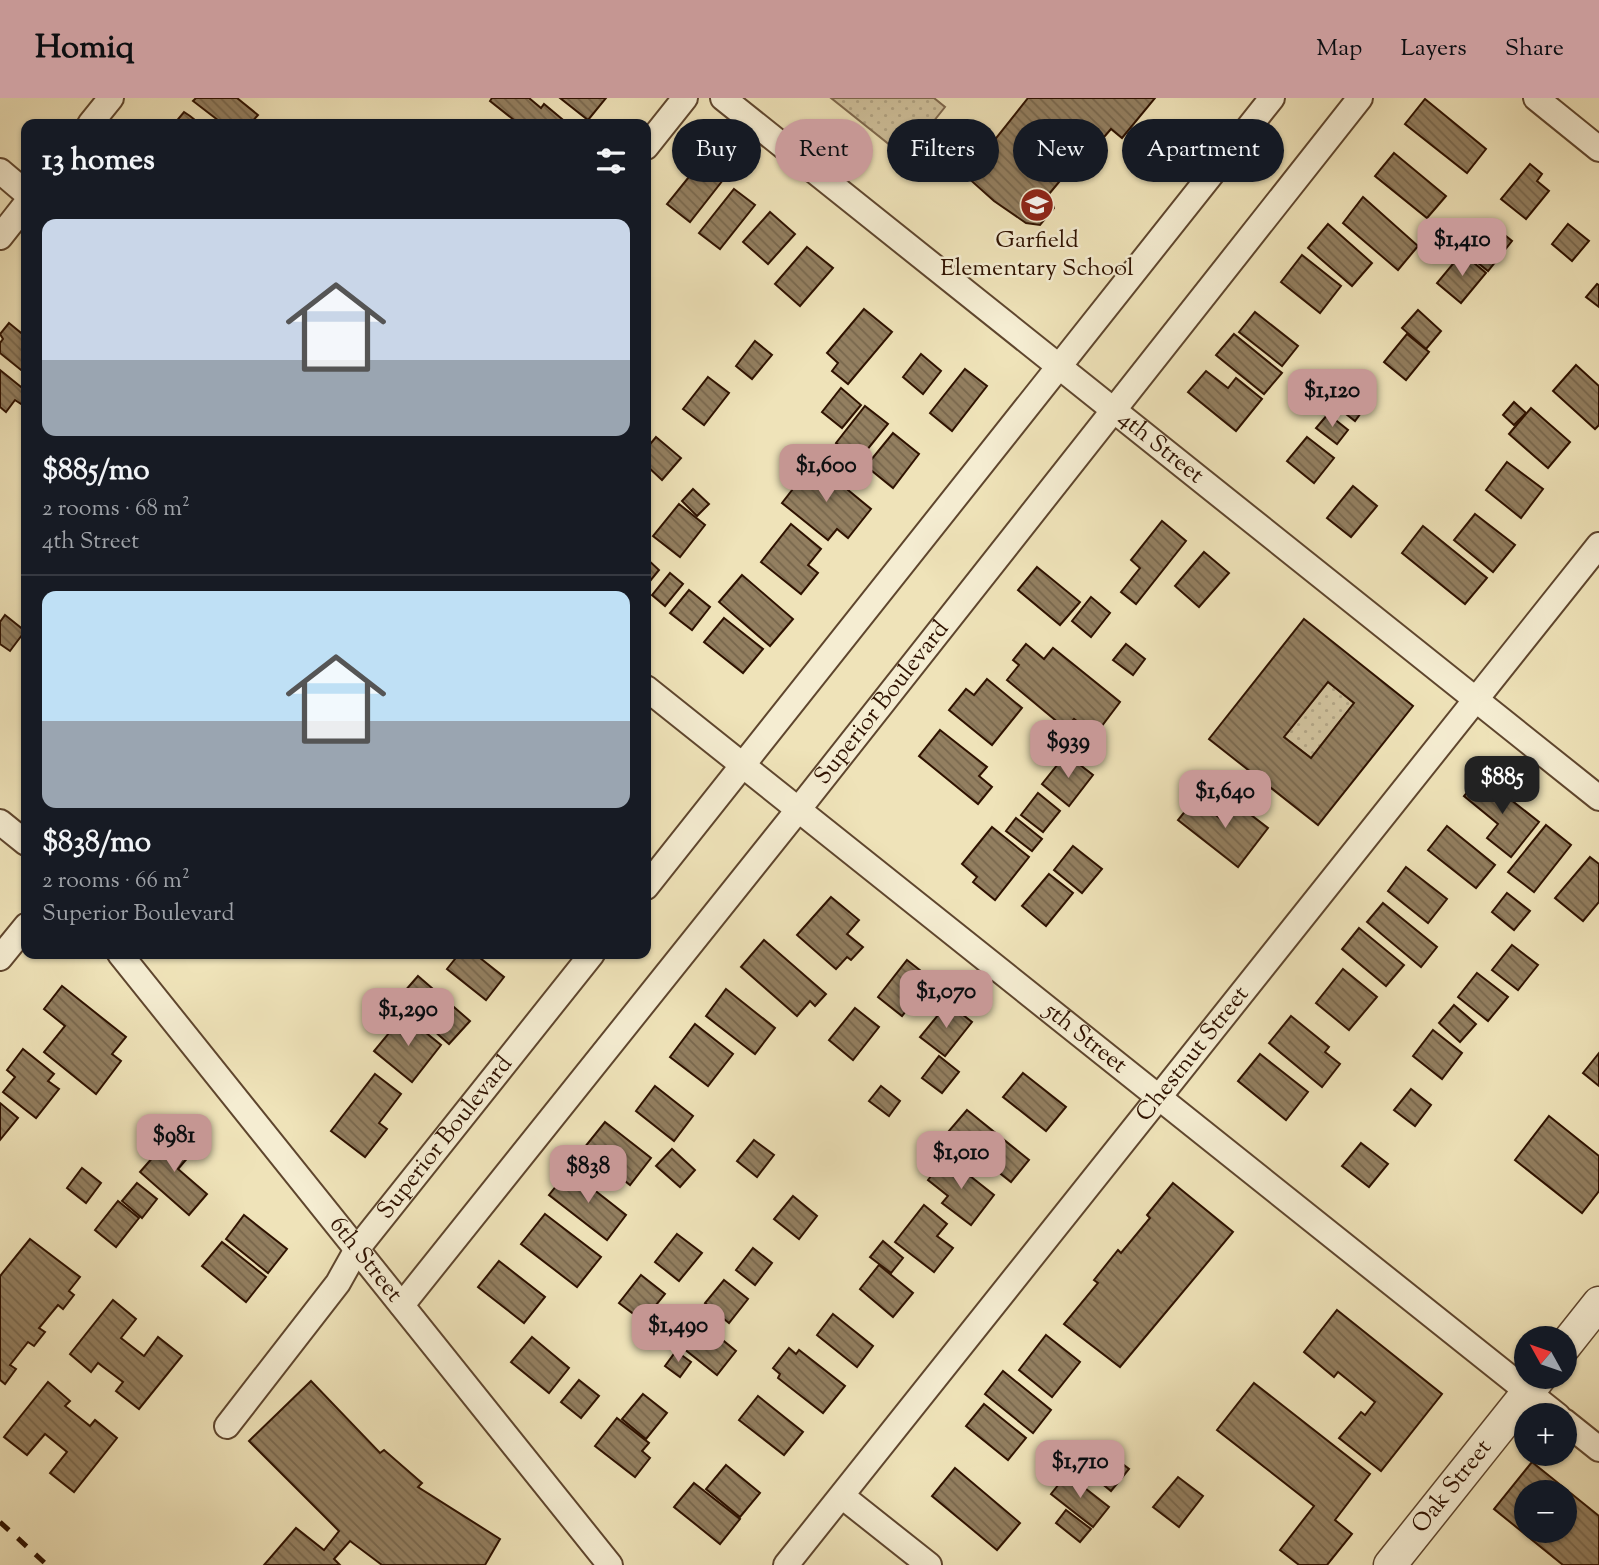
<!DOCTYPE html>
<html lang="en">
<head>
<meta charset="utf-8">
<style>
  body { margin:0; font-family:"Sorts Mill Goudy",serif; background:#242831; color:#f1f3f6; height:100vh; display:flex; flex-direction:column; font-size:26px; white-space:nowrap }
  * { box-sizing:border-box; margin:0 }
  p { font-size:23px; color:#9ea1a6 }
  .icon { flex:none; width:38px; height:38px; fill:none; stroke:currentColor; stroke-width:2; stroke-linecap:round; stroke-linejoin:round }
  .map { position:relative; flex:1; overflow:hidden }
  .side { position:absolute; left:21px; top:21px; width:630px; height:840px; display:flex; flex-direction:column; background:#171b24; border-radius:14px; box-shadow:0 2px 5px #0004 }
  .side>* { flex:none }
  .hud { position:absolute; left:672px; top:21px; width:665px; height:63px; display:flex; gap:14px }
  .needle { width:46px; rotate:310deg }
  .controls { position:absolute; left:1514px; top:1228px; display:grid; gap:14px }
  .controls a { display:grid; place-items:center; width:63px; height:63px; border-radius:50%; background:#171b24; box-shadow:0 2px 5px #0004; font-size:35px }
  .price { position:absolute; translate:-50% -60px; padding:0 16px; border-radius:14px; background:#c59692; color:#111; font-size:23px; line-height:46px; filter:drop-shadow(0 2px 4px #0008) }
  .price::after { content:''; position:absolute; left:50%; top:42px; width:21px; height:16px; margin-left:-10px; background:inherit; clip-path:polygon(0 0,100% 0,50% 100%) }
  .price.current { background:#222; color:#fff }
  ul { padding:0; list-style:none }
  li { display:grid; align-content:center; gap:14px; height:371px; padding:0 21px }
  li+li { border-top:2px solid #363941 }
  li span { display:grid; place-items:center; height:217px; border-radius:14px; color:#555 }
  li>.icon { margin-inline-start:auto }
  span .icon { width:126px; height:126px; fill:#fffc; stroke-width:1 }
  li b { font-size:30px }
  h2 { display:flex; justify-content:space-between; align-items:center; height:84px; padding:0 21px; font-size:30px }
  .chip { padding:0 24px; border-radius:32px; background:#171b24; box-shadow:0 2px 5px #0004; font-size:24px; line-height:63px }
  .chip.current { background:#c59692; color:#111 }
  header { display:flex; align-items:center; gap:42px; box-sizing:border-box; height:98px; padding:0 35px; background:#c59692; color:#111 }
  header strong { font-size:33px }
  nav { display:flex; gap:38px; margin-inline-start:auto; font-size:24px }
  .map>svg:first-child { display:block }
  .green { fill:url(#green-dots); stroke:#7e684d; stroke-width:2 }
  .building { fill:url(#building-back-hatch); stroke:#2f1200; stroke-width:2; fill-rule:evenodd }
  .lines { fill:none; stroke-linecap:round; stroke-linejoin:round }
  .minor-casing { stroke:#5f462e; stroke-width:28 }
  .tertiary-casing { stroke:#5f462e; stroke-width:35 }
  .minor { stroke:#f5edd2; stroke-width:24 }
  .tertiary { stroke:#f5edd2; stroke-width:32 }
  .rail { stroke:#2f1200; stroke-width:5; stroke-dasharray:12 12; stroke-linecap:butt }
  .labels { text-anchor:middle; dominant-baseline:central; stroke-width:5; stroke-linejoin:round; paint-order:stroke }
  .poi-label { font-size:24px; fill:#2f1200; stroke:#f5edd2 }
  .street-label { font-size:24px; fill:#2f1200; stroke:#f5edd2 }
</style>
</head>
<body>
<header>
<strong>Homiq</strong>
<nav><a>Map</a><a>Layers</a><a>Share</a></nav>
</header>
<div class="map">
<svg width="1599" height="1467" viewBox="0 0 1599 1467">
  <defs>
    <pattern id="green-dots" width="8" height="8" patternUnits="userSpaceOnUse" patternTransform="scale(1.75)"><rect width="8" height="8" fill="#cebf9a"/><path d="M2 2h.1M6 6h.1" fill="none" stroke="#b1a383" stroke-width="1.8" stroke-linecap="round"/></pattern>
    <pattern id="building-back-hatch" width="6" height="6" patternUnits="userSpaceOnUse" patternTransform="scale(1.75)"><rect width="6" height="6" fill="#937f60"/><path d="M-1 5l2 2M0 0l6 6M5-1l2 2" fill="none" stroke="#78674d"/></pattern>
  </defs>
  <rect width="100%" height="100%" fill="#efe3b9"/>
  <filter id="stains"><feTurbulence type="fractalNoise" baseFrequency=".00286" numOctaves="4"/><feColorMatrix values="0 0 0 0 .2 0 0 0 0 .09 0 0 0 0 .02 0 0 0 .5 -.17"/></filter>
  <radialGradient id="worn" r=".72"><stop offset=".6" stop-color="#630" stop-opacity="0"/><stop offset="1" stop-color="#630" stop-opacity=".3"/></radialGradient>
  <g class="green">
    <path d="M831,0H934L945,9L905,59Z"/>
    <path d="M1328,584L1354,605L1311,660L1284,639Z"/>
  </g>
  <g class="building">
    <path d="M196,0H237L258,17L250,26H223L193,3Z"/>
    <path d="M492,0H529L541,10L544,6L568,26H519L490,3Z"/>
    <path d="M560,0H606L588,22Z"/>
    <path d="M1028,0H1155L1122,40L1111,31L1098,46L1094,42L1049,96L1054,110L1040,127L1026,125L994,103L966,78Z"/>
    <path d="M1425,1L1486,51L1467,75L1405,26Z"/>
    <path d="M184,14L190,18L200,26H174Z"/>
    <path d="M1394,55L1446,98L1427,120L1375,78Z"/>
    <path d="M701,64L723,82L690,124L667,106Z"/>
    <path d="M1530,66L1542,76L1537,83L1549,93L1526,121L1501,101Z"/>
    <path d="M734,91L755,107L720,151L699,135Z"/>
    <path d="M1363,99L1418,148L1398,172L1343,125Z"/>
    <path d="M770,114L795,136L768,166L743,144Z"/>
    <path d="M1328,126L1372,165L1352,188L1308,150Z"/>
    <path d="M1491,126L1512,143L1488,173L1467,156Z"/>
    <path d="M1568,126L1589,143L1572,163L1552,146Z"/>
    <path d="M807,149L833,170L800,208L775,186Z"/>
    <path d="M1462,155L1486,175L1461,205L1437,185Z"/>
    <path d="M1302,157L1341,188L1320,215L1281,184Z"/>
    <path d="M1597,186L1599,187V209L1586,199Z"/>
    <path d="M864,211L892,234L848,286L832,273L838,265L827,255Z"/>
    <path d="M1418,212L1441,233L1426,251L1402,230Z"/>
    <path d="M1255,214L1298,248L1282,268L1239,234Z"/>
    <path d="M9,225L26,239V276L0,255V245L3,241L0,236Z"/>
    <path d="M1234,236L1282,275L1264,296L1216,257Z"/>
    <path d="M1407,236L1429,254L1406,282L1384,264Z"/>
    <path d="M755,243L772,257L752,281L736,268Z"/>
    <path d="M921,256L941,273L923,296L903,279Z"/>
    <path d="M1576,267L1599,288V327L1595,331L1553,293Z"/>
    <path d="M965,271L987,288L952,333L930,315Z"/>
    <path d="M0,272L26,293V300L21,306L15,302L6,314L0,309Z"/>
    <path d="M1206,273L1228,290L1236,280L1262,301L1236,333L1188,294Z"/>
    <path d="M708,279L729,295L704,327L683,311Z"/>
    <path d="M841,290L861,307L842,330L822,314Z"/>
    <path d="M1343,291L1366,308L1355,323L1332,305Z"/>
    <path d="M1514,304L1526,315L1514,327L1503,317Z"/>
    <path d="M865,308L888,326L858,363L836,345Z"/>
    <path d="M1531,310L1570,344L1548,370L1509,336Z"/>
    <path d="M1328,316L1348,332L1337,346L1316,330Z"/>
    <path d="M893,335L919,356L893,390L866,368Z"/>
    <path d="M656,339L681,360L662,382L646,367V351Z"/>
    <path d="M1307,339L1334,360L1314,385L1287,363Z"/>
    <path d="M814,364L871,411L848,440L837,431L828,442L782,405Z"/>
    <path d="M1507,364L1543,391L1521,420L1486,392Z"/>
    <path d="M1353,388L1377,408L1351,439L1327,420Z"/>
    <path d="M693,391L709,406L697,418L682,403Z"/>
    <path d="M679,406L705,427L680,459L653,438Z"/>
    <path d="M1475,416L1515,447L1493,474L1454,442Z"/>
    <path d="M1162,423L1186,443L1136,506L1121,494L1140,470L1131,462Z"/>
    <path d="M791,426L821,451L808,467L818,475L801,496L761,464Z"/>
    <path d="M1423,428L1487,480L1465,506L1402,455Z"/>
    <path d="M1204,454L1229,475L1199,509L1175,488Z"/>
    <path d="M646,460L659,472L646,488Z"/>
    <path d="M1037,469L1080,504L1060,527L1018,492Z"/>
    <path d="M670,475L683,486L665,508L652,497Z"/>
    <path d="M742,477L793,521L770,548L719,504Z"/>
    <path d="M689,492L710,509L692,532L670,515Z"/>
    <path d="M1091,499L1110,515L1091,539L1072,523Z"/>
    <path d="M5,517L25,533L10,553L0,546V524Z"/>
    <path d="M724,520L763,551L743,575L704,544Z"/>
    <path d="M1304,521L1413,608L1318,727L1209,641ZM1328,584L1354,605L1311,660L1284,639Z"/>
    <path d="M1026,546L1044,561L1053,550L1120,604L1095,637L1074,621L1066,631L1007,582L1019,567L1013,562Z"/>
    <path d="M1126,546L1145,561L1133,577L1113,562Z"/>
    <path d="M987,581L1022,610L992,647L949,612L966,591L974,597Z"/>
    <path d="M940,632L987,669L979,678L992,689L978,706L919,658Z"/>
    <path d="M1066,656L1093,677L1069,708L1042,686Z"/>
    <path d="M1481,678L1539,724L1511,759L1487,740L1498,726L1464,698Z"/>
    <path d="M1038,695L1060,713L1043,734L1021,717Z"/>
    <path d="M1195,701L1221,721L1234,704L1268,730L1238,769L1178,722Z"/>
    <path d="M1016,720L1042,741L1032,753L1006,733Z"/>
    <path d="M1546,727L1571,747L1534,794L1508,774Z"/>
    <path d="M1447,728L1495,767L1476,790L1428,752Z"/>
    <path d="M992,729L1029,759L995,802L973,784L977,779L962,766Z"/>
    <path d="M1073,748L1102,771L1082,795L1054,772Z"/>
    <path d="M1590,759L1599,766V804L1583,823L1555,800Z"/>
    <path d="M1406,769L1447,801L1428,825L1388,793Z"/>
    <path d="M1049,776L1073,795L1046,828L1022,808Z"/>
    <path d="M1507,795L1530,813L1514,832L1492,814Z"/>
    <path d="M831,799L859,822L847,836L863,849L851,862L847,859L836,871L797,837Z"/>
    <path d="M1383,805L1437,849L1421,869L1367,824Z"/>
    <path d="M1359,830L1404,867L1386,888L1342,851Z"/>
    <path d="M764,842L826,896L815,908L810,903L797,918L741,869Z"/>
    <path d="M1512,847L1538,867L1518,892L1492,872Z"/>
    <path d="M459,856H475L504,879L486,902L447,871Z"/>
    <path d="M907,862L931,881L902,918L878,899Z"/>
    <path d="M1343,871L1377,899L1349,932L1316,905Z"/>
    <path d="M1477,875L1508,899L1488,923L1458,899Z"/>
    <path d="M418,878L470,923L449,946L398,901Z"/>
    <path d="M62,888L126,939L112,956L121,963L96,996L44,954L65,928L44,911Z"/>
    <path d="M726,891L775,930L755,956L706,918Z"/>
    <path d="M948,905L972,924L945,958L920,939Z"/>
    <path d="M1454,907L1476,926L1460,944L1439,925Z"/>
    <path d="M855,910L879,929L853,962L829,942Z"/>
    <path d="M404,917L441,947L412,984L374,953Z"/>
    <path d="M1291,918L1329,949L1325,954L1340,966L1322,989L1269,945Z"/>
    <path d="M695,926L733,956L708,988L670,959Z"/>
    <path d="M1433,932L1462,955L1442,981L1413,958Z"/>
    <path d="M23,951L54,976L48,983L59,991L36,1020L3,994L15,979L7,972Z"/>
    <path d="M1599,955V988L1583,975Z"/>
    <path d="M1260,956L1308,994L1286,1022L1238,983Z"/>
    <path d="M939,958L959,974L942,995L922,980Z"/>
    <path d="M1023,975L1066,1009L1046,1033L1003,999Z"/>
    <path d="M375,976L401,996L379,1025L387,1031L365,1059L331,1033Z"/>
    <path d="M655,988L693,1018L674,1043L636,1013Z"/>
    <path d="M881,988L900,1003L889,1018L869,1003Z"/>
    <path d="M1411,991L1431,1007L1415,1028L1394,1012Z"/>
    <path d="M0,1005L18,1020L0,1042Z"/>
    <path d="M967,1012L1029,1062L1011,1084L948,1034Z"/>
    <path d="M1549,1018L1599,1058V1093L1582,1115L1515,1062Z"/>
    <path d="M605,1024L651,1060L630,1087L584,1050Z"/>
    <path d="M175,1034L195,1051L178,1071L207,1096L189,1117L140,1074Z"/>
    <path d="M754,1042L774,1057L757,1079L737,1063Z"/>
    <path d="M1361,1045L1388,1066L1369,1089L1342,1068Z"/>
    <path d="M672,1051L695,1072L680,1089L656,1068Z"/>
    <path d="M946,1059L994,1097L971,1127L942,1105L948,1098L928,1082Z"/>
    <path d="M82,1070L101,1085L86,1105L67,1090Z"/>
    <path d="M569,1072L626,1117L607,1142L549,1097Z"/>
    <path d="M137,1085L157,1101L142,1120L122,1103Z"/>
    <path d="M1173,1085L1233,1134L1120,1269L1064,1226L1098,1185L1094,1182L1118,1152L1121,1155L1150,1120L1147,1117Z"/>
    <path d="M793,1098L817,1118L799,1141L774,1121Z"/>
    <path d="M118,1103L139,1120L116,1149L95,1132Z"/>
    <path d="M924,1107L947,1126L937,1138L953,1150L934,1174L895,1144Z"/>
    <path d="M545,1116L601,1159L577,1189L521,1146Z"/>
    <path d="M244,1117L287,1151L268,1175L226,1141Z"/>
    <path d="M677,1136L702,1155L679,1183L655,1164Z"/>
    <path d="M30,1141L80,1179L69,1193L74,1197L63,1211L58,1207L39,1230L45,1234L34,1248L28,1244L10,1267L16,1271L5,1286L0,1282V1178Z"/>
    <path d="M883,1143L903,1160L891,1175L870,1159Z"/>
    <path d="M222,1144L266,1179L246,1204L202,1168Z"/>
    <path d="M753,1150L772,1165L755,1187L736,1172Z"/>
    <path d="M499,1163L545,1199L524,1225L478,1189Z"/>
    <path d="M879,1167L913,1195L893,1219L860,1191Z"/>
    <path d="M641,1177L665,1196L643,1223L619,1205Z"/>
    <path d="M724,1182L748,1201L729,1225L705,1205Z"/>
    <path d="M113,1202L136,1221L121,1240L144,1258L158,1239L182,1258L139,1311L116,1293L123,1284L98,1265L91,1274L70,1256Z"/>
    <path d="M1337,1212L1442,1296L1381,1373L1339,1340L1361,1314L1365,1317L1375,1304L1338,1274L1334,1279L1304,1254Z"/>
    <path d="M833,1216L873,1248L857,1269L817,1237Z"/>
    <path d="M703,1226L736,1253L717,1277L683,1250Z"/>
    <path d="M1046,1237L1080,1264L1052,1299L1019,1272Z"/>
    <path d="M532,1239L569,1270L549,1295L511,1264Z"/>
    <path d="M789,1250L796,1256L799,1252L845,1288L823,1315L778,1280L780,1276L773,1270Z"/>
    <path d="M676,1253L691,1264L680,1279L665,1268Z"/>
    <path d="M1003,1273L1051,1312L1033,1335L985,1296Z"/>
    <path d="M579,1282L599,1298L581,1320L561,1304Z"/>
    <path d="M311,1283L380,1355L384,1352L422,1385L418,1389L500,1441L485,1467H382L350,1443L334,1461L340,1467H264L296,1430L324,1452L339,1433L249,1343Z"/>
    <path d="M48,1284L70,1303L65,1308L90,1328L95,1322L117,1340L74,1394L50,1375L67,1354L45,1336L27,1357L4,1339Z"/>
    <path d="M1254,1285L1370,1376L1335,1422L1352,1436L1327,1467H1299L1280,1452L1314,1408L1217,1332Z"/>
    <path d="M643,1296L667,1315L646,1341L622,1321Z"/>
    <path d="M758,1298L803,1334L784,1357L739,1322Z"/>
    <path d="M984,1306L1026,1340L1008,1362L966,1328Z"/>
    <path d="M617,1320L649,1345L642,1353L650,1360L635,1379L595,1348Z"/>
    <path d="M1106,1353L1129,1371L1111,1393L1089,1375Z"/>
    <path d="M1532,1364L1599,1418V1467H1563L1494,1411ZM1526,1395H1564V1433H1526Z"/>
    <path d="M726,1367L760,1395L740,1419L706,1391Z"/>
    <path d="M955,1370L1020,1425L997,1452L932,1398Z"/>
    <path d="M1067,1376L1109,1409L1093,1429L1051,1396Z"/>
    <path d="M1178,1379L1203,1398L1179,1429L1153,1409Z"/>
    <path d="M694,1385L740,1421L720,1446L674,1409Z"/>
    <path d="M1066,1412L1091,1431L1080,1444L1056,1425Z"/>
  </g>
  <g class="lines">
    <g class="minor-casing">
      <g id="minor">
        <path id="s1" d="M723,0L1599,700"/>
        <path d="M1536,0L1599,51"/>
        <path d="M90,26L111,0"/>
        <path d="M646,49L685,0"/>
        <path d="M0,73L26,95"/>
        <path d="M0,139L26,106"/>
        <path id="s2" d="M646,590L1558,1318"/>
        <path d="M0,724L26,745"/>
        <path d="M646,789L1272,0"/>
        <path id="s3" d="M120,856L610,1467"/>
        <path d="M0,860L26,828"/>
        <path id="s4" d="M402,1207L798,712L1360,0"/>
        <path d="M1564,1323L1599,1351"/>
        <path id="s5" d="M227,1328L338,1185L357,1151L592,856"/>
        <path d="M842,1398L929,1467"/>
        <path id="s6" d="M786,1467L1599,447"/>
      </g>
    </g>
    <g class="tertiary-casing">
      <g id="tertiary">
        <path d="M1564,1249L1599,1205"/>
        <path id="s7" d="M1390,1467L1540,1279"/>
      </g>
    </g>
    <use href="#minor" class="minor"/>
    <use href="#tertiary" class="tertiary"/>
    <path class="rail" d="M0,1424L47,1467"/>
  </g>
  <defs>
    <g id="school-disc" transform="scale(1.75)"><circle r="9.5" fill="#8f2418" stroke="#f5edd2"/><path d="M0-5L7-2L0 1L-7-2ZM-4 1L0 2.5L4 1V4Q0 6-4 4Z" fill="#fff"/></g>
  </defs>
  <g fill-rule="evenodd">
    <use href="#school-disc" x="1037" y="107"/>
  </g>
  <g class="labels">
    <g class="poi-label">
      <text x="1037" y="143">Garfield<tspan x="1037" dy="28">Elementary School</tspan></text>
    </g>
    <g class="street-label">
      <text stroke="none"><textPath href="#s1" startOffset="560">4th Street</textPath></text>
      <text stroke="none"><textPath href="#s4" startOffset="770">Superior Boulevard</textPath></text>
      <text stroke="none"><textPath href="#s2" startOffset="562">5th Street</textPath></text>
      <text stroke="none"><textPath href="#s6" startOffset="653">Chestnut Street</textPath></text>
      <text stroke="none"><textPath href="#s5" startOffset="362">Superior Boulevard</textPath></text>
      <text stroke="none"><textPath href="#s3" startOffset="392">6th Street</textPath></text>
      <text stroke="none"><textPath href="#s7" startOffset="100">Oak Street</textPath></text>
    </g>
  </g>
  <rect width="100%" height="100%" filter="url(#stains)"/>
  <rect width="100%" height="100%" fill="url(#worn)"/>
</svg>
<div class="controls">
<a><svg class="needle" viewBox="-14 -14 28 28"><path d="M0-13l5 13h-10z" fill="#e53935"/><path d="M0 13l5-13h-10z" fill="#9ea1a6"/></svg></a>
<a>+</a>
<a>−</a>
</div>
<b class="price" style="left:1462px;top:180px">$1,410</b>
<b class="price" style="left:1332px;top:331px">$1,120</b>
<b class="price" style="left:826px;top:406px">$1,600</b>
<b class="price" style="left:1068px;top:682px">$939</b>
<b class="price current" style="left:1502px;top:718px">$885</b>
<b class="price" style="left:1225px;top:732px">$1,640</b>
<b class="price" style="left:946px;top:932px">$1,070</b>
<b class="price" style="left:408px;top:950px">$1,290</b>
<b class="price" style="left:174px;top:1076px">$981</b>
<b class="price" style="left:961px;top:1093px">$1,010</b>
<b class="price" style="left:588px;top:1107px">$838</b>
<b class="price" style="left:678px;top:1266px">$1,490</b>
<b class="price" style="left:1080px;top:1402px">$1,710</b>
<div class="hud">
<a class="chip">Buy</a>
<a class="chip current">Rent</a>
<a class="chip">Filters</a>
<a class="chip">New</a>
<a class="chip">Apartment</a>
</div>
<section class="side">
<h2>13 homes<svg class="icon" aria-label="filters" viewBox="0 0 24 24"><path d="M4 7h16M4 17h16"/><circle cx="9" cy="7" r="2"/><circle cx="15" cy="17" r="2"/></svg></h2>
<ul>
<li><span style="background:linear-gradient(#c9d6e8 65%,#9aa5b1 0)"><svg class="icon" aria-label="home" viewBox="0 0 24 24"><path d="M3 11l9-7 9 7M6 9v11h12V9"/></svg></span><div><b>$885/mo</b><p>2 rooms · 68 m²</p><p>4th Street</p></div></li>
<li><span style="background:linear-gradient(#bfe0f5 60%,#9aa5b1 0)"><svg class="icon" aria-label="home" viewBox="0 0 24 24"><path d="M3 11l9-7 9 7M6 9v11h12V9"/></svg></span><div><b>$838/mo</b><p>2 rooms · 66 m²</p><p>Superior Boulevard</p></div></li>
</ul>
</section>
</div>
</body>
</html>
